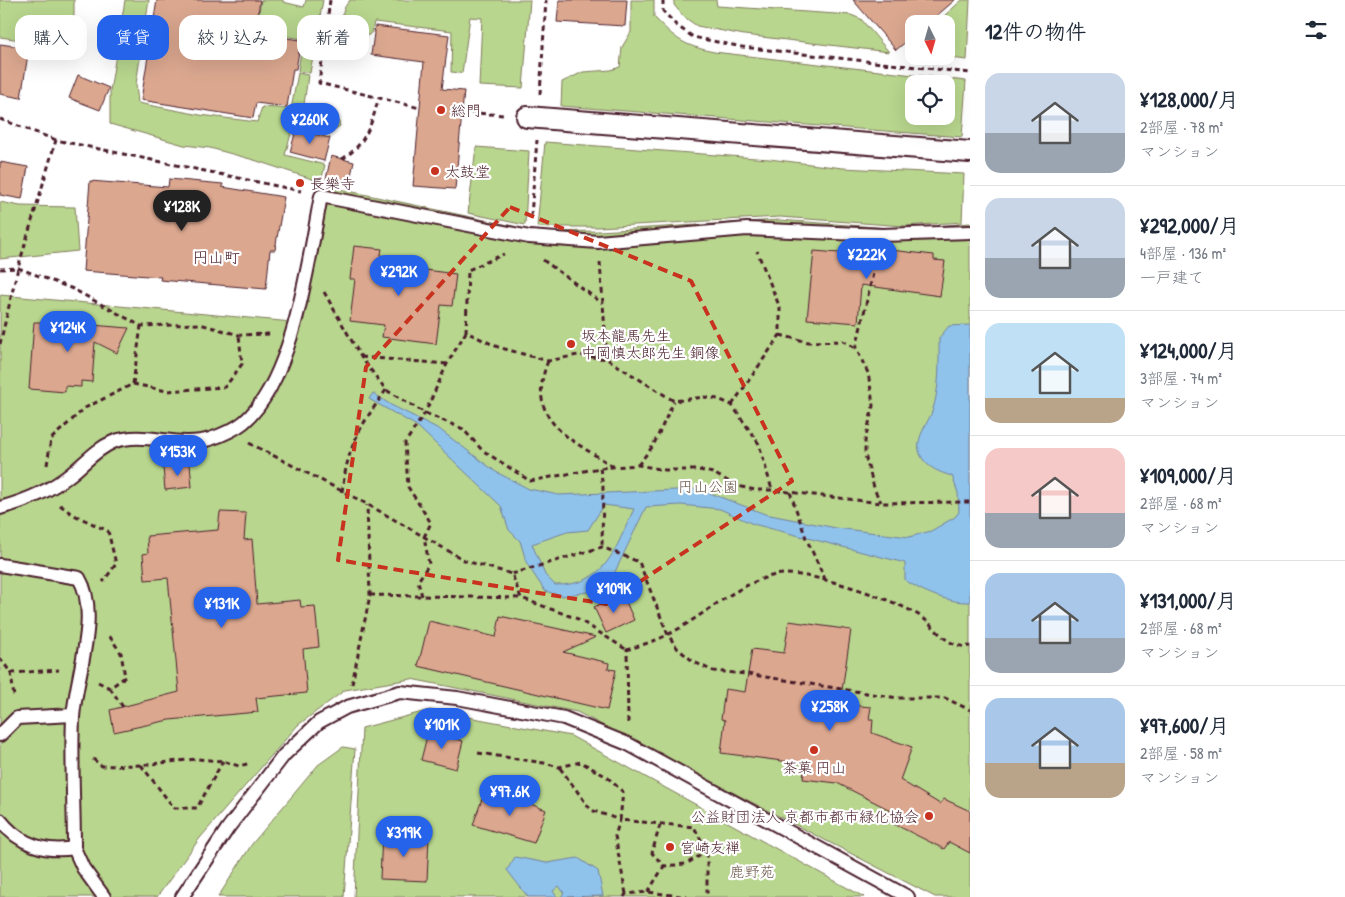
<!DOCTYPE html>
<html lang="ja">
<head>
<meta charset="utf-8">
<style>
  body { margin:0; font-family:"Patrick Hand","Klee One",sans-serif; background:#f6f6f7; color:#1f2937; height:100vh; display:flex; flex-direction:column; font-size:19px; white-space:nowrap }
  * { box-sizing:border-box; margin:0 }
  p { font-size:16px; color:#747a83 }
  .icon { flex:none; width:28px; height:28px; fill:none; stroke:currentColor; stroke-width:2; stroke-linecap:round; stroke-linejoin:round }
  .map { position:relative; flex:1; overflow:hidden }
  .details { display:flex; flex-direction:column; background:#fff; width:375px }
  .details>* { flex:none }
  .hud { position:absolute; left:15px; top:15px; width:475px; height:45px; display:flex; gap:10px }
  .needle { width:32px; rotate:175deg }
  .buttons { position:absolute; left:905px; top:15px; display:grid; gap:10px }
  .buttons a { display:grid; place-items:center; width:50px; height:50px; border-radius:10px; background:#fff; box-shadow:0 5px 20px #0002; font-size:25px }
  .price { position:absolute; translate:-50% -42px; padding:0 11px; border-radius:18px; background:#2563eb; color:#fff; font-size:16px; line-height:32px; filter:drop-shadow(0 1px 2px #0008) }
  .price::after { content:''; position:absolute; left:50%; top:30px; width:15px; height:11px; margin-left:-8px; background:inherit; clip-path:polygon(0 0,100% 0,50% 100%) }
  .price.selected { background:#222; color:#fff }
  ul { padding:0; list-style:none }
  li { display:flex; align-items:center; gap:15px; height:125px; padding:0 15px }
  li+li { border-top:1px solid #e0e1e3 }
  li span { display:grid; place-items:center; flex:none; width:140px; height:100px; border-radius:15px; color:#555 }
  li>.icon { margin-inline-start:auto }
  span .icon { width:60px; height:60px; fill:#fffc; stroke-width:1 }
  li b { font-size:21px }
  h2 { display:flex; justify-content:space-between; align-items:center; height:60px; padding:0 15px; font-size:21px }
  .pill { padding:0 18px; border-radius:15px; background:#fff; box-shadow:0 5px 20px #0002; font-size:18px; line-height:45px }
  .pill.selected { background:#2563eb; color:#fff }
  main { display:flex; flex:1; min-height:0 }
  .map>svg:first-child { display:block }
  .green { fill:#b8d68e; stroke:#817a5c; fill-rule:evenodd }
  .water { fill:#8fc3ec; stroke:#73819f; fill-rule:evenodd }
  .building { fill:#dba78f; stroke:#4a1f2b }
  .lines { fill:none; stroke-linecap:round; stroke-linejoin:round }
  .service-casing { stroke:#4a1f2b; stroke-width:16 }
  .pedestrian-casing { stroke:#4a1f2b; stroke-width:24 }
  .path { stroke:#4a1f2b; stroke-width:3; stroke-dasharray:5 4; stroke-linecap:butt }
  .service { stroke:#fff; stroke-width:12 }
  .pedestrian { stroke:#fff; stroke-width:20 }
  .marked { fill:none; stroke:#c8321e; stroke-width:4; stroke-dasharray:10 6; stroke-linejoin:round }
  .poi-dot { fill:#c8321e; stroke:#fff; stroke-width:2 }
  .labels { text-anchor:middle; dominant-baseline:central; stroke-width:4.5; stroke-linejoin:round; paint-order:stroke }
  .poi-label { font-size:15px; fill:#4a1f2b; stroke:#fff; text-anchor:start }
  .park-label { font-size:15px; fill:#6b5649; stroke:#fff }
  .neighbourhood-label { font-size:16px; fill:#4a1f2b; stroke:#fff }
</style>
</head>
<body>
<main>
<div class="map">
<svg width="970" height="897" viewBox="0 0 970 897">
  <rect width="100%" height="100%" fill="#fff"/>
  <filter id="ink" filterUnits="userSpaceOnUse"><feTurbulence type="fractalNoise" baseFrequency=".02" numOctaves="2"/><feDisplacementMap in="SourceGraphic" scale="10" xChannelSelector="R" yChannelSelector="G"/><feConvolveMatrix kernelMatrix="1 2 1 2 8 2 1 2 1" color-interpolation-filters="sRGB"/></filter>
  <g filter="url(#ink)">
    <g class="green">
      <path d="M0,0H74V34L28,41L0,37Z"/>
      <path d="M125,0H149L136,84L138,103L200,115L257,122L262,107L291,109L298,73L308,75L304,105L336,113L340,126L327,134L293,127L285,155L325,165L321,182L254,160L210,148L184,145L110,124V91Z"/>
      <path d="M261,0H283V2L304,7L306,0H323L310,73L298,71L303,39L271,34L267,48L254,46Z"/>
      <path d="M350,0H530L523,88L479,86L482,18L470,17L462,73L451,72L452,31L374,22L372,32L364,39C347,30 334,18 350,0Z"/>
      <path d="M631,0H654V17C677,40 682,45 714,52L966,81L962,137L561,106L562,82L583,72L611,70L620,67L622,47L631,32ZM914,84H946V116H914Z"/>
      <path d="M674,0H716L717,6L851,15L861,19L889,52L744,35L697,26L684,17L674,5Z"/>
      <path d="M962,0H970L967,60L935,56H946V24H935Z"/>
      <path d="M545,142L769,159L843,168L964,174L962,222L904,226L780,217L598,227H537Z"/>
      <path d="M476,147L529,151L525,225L468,213Z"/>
      <path d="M330,187L541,232L599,231L779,220L904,229L970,223V897H935L577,712L411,679L345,690L298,725L200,838L157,897H0V295L303,323Z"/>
      <path d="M0,202L20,206L75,207L78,251L0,259Z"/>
      <path d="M430,710L571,736L864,897H354L362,728Z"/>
      <path d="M343,747L355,749L344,897H218L252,844L318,765Z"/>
    </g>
    <g class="water">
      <path d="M970,325V602C949,603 922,592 905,580V563L753,524L720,509L681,505L646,507L614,574L601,585L588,592L562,596L545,591L527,564L520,541L509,530L501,506L417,426L369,399L373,393L391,405L439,429L496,472L529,489L559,495L699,489L765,514L836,528L909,537L931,531L955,517L959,512L958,493L952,476C941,473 927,468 921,456C913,441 927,425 932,412C940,389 939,363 939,338L949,326ZM604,505L634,509C615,548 607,586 555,585L545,575L532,544L567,532L588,530Z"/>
      <path d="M515,857L547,863L578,858L598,871L603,896L561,897L564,893L559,886L553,891L557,897H528L507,870Z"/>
    </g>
    <g class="building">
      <path d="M157,0H260L255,34L301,40L296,69H293L287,107L256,103L253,118L141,100Z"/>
      <path d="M559,0H627L625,26L557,22Z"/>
      <path d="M853,0H955L927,24H914V35L896,50Z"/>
      <path d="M375,26L449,35L442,89L464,91L455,189L413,186L424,62L371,55Z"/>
      <path d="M0,44L29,48L21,98L0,94Z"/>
      <path d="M78,75L109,88L100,110L69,98Z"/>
      <path d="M296,130L330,138L324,161L290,152Z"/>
      <path d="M331,156L354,162L349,184L326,179Z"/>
      <path d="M0,162L28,167L22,199L0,195Z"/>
      <path d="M169,179L223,184L222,187L284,197L275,250H270L266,289L160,280L161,277L83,271L90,181L168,187Z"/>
      <path d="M354,246L382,249L379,264L456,274L452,306L441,305L436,344L382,337L384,325L350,321L355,279H350Z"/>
      <path d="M852,250L890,253V250L934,255V260L945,261L940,296L861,285L858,323L807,319L814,251L852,254Z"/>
      <path d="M34,322H53L129,328L117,353L95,342L92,382L81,381V387L65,386V392L29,389Z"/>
      <path d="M190,464L192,487L165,490L163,467Z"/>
      <path d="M220,512L246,513L244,540L252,539L257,604L300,600L301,607L315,606L319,647L303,649L307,693L256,698L258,712L169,720L114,732L110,710L179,692L168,578L145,580L143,554L148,553L147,536L218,530Z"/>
      <path d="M623,595L634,620L606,633L594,607Z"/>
      <path d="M500,616L596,637L563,652L609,663L608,669L616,670L607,710L418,666L429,621L496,637Z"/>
      <path d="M789,621L851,630L840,704L871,707L869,719H873L872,733L912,747L900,780L940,804L944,799L970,811V853L949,842L944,849L886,820L890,810L837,783L803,779L805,764L721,753L725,720L721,719L725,689L745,692L752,649L784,653Z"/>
      <path d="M428,732L463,741L456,769L421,760Z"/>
      <path d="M496,791L546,810L534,843L473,825L482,799L492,803Z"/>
      <path d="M382,834L429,836L427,881L380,879Z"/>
    </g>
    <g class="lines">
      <g class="service-casing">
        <g id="service">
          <path d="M0,508C26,501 50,491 71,474C85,463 96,449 113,442C145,430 177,449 210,439C222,435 234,430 244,422C294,379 309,258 321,196L529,237L598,242L747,229L882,235L970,232"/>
          <path d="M0,565L79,578C101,614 75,679 73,718C71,761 74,805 74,848L83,868L104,897"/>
          <path d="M0,735L17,718L73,715"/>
          <path d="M0,820C19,844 45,853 74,848"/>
          <path d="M182,897L228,828L284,755L319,722L347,707L400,692L457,698L564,718L628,744L908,897"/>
        </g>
      </g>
      <g class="pedestrian-casing">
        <path id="pedestrian" d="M527,117L970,152"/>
      </g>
      <g class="path">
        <path d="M330,0L319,83L420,108"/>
        <path d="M663,0V11L676,25L693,37L742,47L970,73"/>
        <path d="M540,94L546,0"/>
        <path d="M462,112L504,115"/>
        <path d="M0,119L56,140"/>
        <path d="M342,159C365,145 372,124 378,100"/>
        <path d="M531,216L537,140"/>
        <path d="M877,256L856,348L868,373L871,390L873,406L865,441V455L875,491L881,502"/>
        <path d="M543,260L602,303"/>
        <path d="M600,262L607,359"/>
        <path d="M0,269L18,268L73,289L141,326L200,324L239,335L270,334"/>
        <path d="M324,292L361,357L386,390L425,413L463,429L482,450L530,481L600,468L638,465L665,470H699L713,473L737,486L755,490H772L881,503L970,502"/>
        <path d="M466,332L468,270L504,254"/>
        <path d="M780,335L808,342L843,341L856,348"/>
        <path d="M0,344L18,268L56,140L301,191"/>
        <path d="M361,357L447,364"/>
        <path d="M548,361C524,421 570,439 613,466"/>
        <path d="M133,384L141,326"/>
        <path d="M732,405L780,335V308L757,251"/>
        <path d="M249,443L367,504L466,561L512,574L521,598L578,619L627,650"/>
        <path d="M47,465L51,439L85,408L133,384L167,391L225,387L242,364L239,335"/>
        <path d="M638,465L653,446L674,401"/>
        <path d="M600,468L603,487L602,547"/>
        <path d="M342,492C348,445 359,428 386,390"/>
        <path d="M790,492L806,538L825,579"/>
        <path d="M60,505L72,514L108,531L116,564L103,582"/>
        <path d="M512,574L602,547L639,562L668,635L678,649L694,662L713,671L747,674L898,698H945L970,710"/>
        <path d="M370,595L521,598"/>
        <path d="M422,596L418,581L429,564L424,537L431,523L408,487L405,443L425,413L447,364L466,332L498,347L548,361L578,355L607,359L674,401L704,397L718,399L732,405L759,444L772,490"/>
        <path d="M0,658L11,673L14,698"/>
        <path d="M11,673L59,670"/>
        <path d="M98,682L110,688L125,677L121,653L108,634"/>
        <path d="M352,684L370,595L367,505"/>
        <path d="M110,688L123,707"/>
        <path d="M628,723L627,650C641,645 656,641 669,634C706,615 734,585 775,575C805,568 894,599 920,616C937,627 946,649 970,646"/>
        <path d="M478,753L544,763L559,767L581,762L607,777L623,792L620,820L694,827L707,851V897"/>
        <path d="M93,759L102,766L141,765L197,759L223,761L239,766L251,763"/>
        <path d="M141,765L174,808H197L223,761"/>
        <path d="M560,768L591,810L620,820L615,836L626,894"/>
        <path d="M660,825L652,853L664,866L686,864L706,852"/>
        <path d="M648,892L664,866"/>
        <path d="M624,897L626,894L648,892L687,897"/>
      </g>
      <use href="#service" class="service"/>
      <use href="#pedestrian" class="pedestrian"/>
    </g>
  </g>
  <path class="marked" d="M510,207L691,281L792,481L606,604L338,560L366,367Z"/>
  <g class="poi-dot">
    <circle cx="441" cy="110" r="5"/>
    <circle cx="435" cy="171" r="5"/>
    <circle cx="300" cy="183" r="5"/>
    <circle cx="571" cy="344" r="5"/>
    <circle cx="814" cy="750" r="5"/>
    <circle cx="929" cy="816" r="5"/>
    <circle cx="670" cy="847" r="5"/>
  </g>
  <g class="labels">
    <g class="poi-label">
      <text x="451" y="110">総門</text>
      <text x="445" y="171">太鼓堂</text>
      <text x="310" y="183">長樂寺</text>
      <text x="581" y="335">坂本龍馬先生<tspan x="581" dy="17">中岡慎太郎先生 銅像</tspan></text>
      <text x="814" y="767" text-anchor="middle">茶菓 円山</text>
      <text x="919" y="816" text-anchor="end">公益財団法人 京都市都市緑化協会</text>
      <text x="680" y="847">宮崎友禅</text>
    </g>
    <g class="park-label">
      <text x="708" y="486">円山公園</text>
      <text x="752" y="871">鹿野苑</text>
    </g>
    <g class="neighbourhood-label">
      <text x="216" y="257">円山町</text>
    </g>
  </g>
</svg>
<div class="buttons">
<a><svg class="needle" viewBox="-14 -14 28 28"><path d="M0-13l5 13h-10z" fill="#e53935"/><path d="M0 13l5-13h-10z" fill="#747a83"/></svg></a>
<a><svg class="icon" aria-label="locate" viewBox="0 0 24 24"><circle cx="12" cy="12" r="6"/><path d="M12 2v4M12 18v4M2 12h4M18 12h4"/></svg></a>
</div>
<b class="price" style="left:310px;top:145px">¥260K</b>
<b class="price selected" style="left:182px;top:232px">¥128K</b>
<b class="price" style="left:867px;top:280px">¥222K</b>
<b class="price" style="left:399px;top:297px">¥292K</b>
<b class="price" style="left:68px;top:353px">¥124K</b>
<b class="price" style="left:178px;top:477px">¥153K</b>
<b class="price" style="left:614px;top:614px">¥109K</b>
<b class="price" style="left:222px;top:629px">¥131K</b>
<b class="price" style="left:830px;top:732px">¥258K</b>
<b class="price" style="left:442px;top:750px">¥101K</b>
<b class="price" style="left:510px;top:817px">¥97.6K</b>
<b class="price" style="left:404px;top:858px">¥319K</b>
<div class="hud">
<a class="pill">購入</a>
<a class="pill selected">賃貸</a>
<a class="pill">絞り込み</a>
<a class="pill">新着</a>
</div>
</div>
<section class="details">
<h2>12件の物件<svg class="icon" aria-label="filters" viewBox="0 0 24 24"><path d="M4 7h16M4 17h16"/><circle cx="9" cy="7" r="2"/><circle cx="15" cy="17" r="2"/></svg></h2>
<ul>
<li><span style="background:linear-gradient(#c9d6e8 60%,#9aa5b1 0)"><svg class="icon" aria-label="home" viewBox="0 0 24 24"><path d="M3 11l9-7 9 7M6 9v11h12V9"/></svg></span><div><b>¥128,000/月</b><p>2部屋 · 78 m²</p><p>マンション</p></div></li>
<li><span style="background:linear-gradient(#c9d6e8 60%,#9aa5b1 0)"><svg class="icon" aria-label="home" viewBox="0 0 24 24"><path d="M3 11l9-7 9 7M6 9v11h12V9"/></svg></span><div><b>¥292,000/月</b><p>4部屋 · 136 m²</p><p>一戸建て</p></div></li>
<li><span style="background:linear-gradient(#bfe0f5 75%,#b9a48a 0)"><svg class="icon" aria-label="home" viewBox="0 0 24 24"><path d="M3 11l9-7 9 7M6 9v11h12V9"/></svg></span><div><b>¥124,000/月</b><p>3部屋 · 74 m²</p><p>マンション</p></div></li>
<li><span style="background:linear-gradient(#f6c9c9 65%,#9aa5b1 0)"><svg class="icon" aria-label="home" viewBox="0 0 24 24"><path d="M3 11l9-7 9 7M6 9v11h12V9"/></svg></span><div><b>¥109,000/月</b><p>2部屋 · 68 m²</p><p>マンション</p></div></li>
<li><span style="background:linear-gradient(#a9c7e8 65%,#9aa5b1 0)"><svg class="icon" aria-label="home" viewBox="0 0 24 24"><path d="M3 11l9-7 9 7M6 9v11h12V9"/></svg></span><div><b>¥131,000/月</b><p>2部屋 · 68 m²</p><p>マンション</p></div></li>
<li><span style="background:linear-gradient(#a9c7e8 65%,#b9a48a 0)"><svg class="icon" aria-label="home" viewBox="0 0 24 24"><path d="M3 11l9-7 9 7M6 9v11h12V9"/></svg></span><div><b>¥97,600/月</b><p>2部屋 · 58 m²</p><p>マンション</p></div></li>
</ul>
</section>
</main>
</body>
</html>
